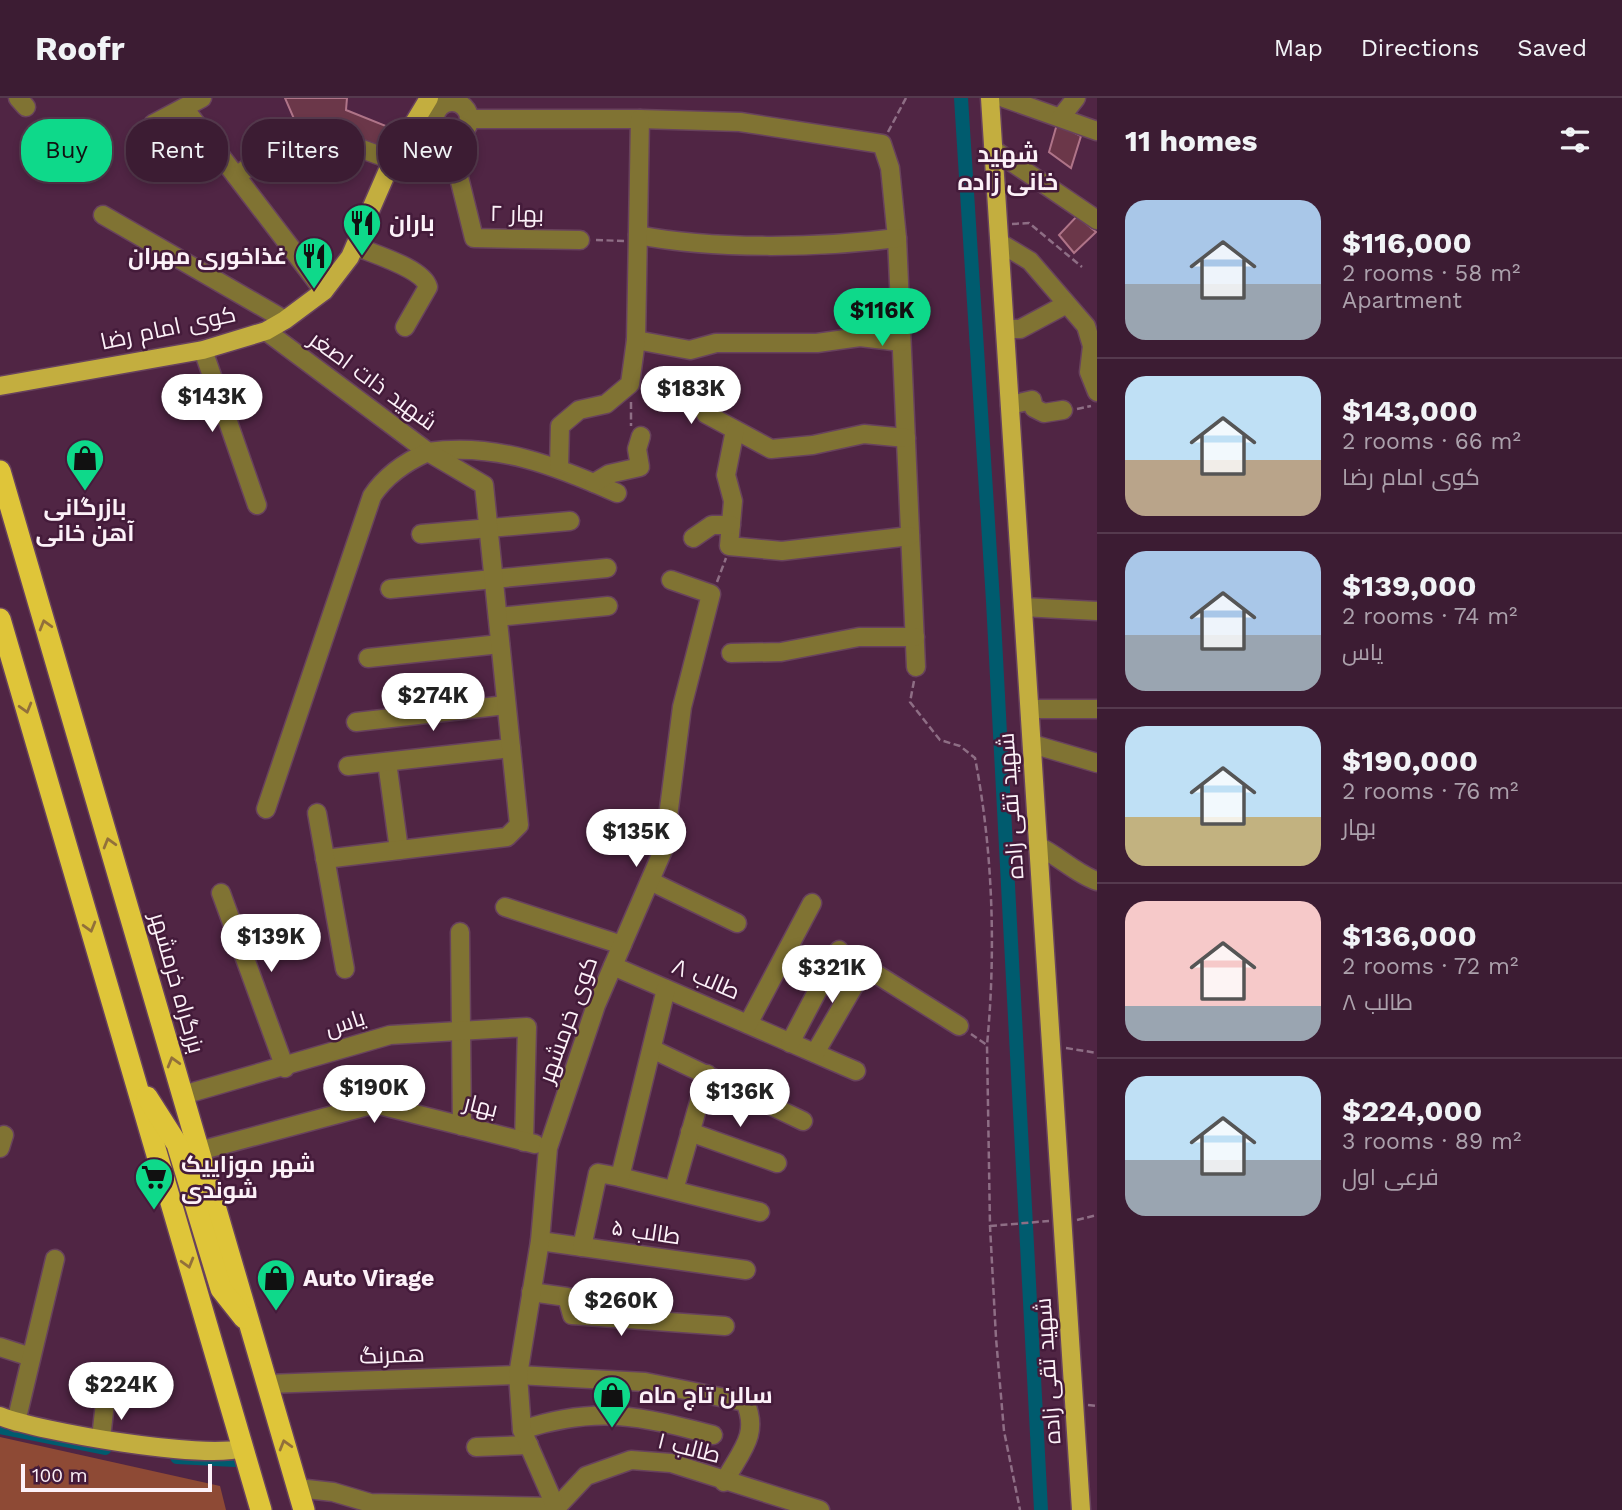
<!DOCTYPE html>
<html lang="en">
<head>
<meta charset="utf-8">
<style>
  body { margin:0; font-family:"Work Sans",Cairo,sans-serif; background:#43253b; color:#f1f3f6; height:100vh; display:flex; flex-direction:column; font-size:26px; white-space:nowrap }
  * { box-sizing:border-box; margin:0 }
  p { font-size:23px; color:#aca1ac }
  .icon { flex:none; width:38px; height:38px; fill:none; stroke:currentColor; stroke-width:2; stroke-linecap:round; stroke-linejoin:round }
  .map { position:relative; flex:1; overflow:hidden }
  .side { display:flex; flex-direction:column; background:#3c1c33; width:525px }
  .side>* { flex:none }
  .guide { position:absolute; left:21px; top:21px; width:665px; height:63px; display:flex; gap:14px }
  .scale { position:absolute; left:21px; bottom:18px; width:191px; box-sizing:border-box; padding-left:7px; border:4px solid #fcf1f8; border-top:0; font-size:19px; line-height:24px; white-space:nowrap; color:#fcf1f8; -webkit-text-stroke:5px #441b3a; paint-order:stroke }
  .price { position:absolute; translate:-50% -60px; padding:0 16px; border-radius:24px; background:#fff; color:#222; font-size:23px; line-height:46px; filter:drop-shadow(0 2px 4px #0008) }
  .price::after { content:''; position:absolute; left:50%; top:42px; width:21px; height:16px; margin-left:-10px; background:inherit; clip-path:polygon(0 0,100% 0,50% 100%) }
  .price.selected { background:#0ed98a; color:#111 }
  ul { padding:0; list-style:none }
  li { display:flex; align-items:center; gap:21px; height:175px; padding:0 28px }
  li+li { border-top:2px solid #553a4e }
  li span { display:grid; place-items:center; flex:none; width:196px; height:140px; border-radius:21px; color:#555 }
  li>.icon { margin-inline-start:auto }
  span .icon { width:84px; height:84px; fill:#fffc; stroke-width:1 }
  li b { font-size:30px }
  h2 { display:flex; justify-content:space-between; align-items:center; height:84px; padding:0 28px; font-size:30px }
  .tag { padding:0 24px; border-radius:28px; background:#3c1c33; box-shadow:0 4px 10px #0003,0 0 0 2px #553a4e; font-size:24px; line-height:63px }
  .tag.selected { background:#0ed98a; color:#111 }
  header { display:flex; align-items:center; gap:42px; box-sizing:border-box; height:98px; padding:0 35px; background:#3c1c33; border-bottom:2px solid #553a4e }
  header strong { font-size:33px }
  nav { display:flex; gap:38px; margin-inline-start:auto; font-size:24px }
  main { display:flex; flex:1; min-height:0 }
  .map>svg:first-child { display:block }
  .green { fill:#8e4a35 }
  .lines { fill:none; stroke-linecap:round; stroke-linejoin:round }
  .canal { stroke:#005b6e; stroke-width:14 }
  .building { fill:#6b3749; stroke:#af7488; stroke-width:2 }
  .minor-casing { stroke:#68425d; stroke-width:21 }
  .major-casing { stroke:#68425d; stroke-width:21 }
  .highway-casing { stroke:#68425d; stroke-width:24 }
  .path { stroke:#8e6e85; stroke-width:2.5; stroke-dasharray:7 3.5; stroke-linecap:butt }
  .minor { stroke:#807333; stroke-width:18 }
  .major { stroke:#c3ae3f; stroke-width:18 }
  .highway { stroke:#dfc539; stroke-width:21 }
  .oneway { stroke:#92703a }
  .labels { text-anchor:middle; dominant-baseline:central; stroke-width:5; stroke-linejoin:round; paint-order:stroke }
  .street-label { font-size:23px; fill:#fcf1f8; stroke:#441b3a }
  .poi-label { font-size:23px; font-weight:bold; fill:#fcf1f8; stroke:#441b3a; text-anchor:start }
  .neighbourhood-label { font-size:24px; font-weight:bold; fill:#fcf1f8; stroke:#441b3a }
</style>
</head>
<body>
<header>
<strong>Roofr</strong>
<nav><a>Map</a><a>Directions</a><a>Saved</a></nav>
</header>
<main>
<div class="map">
<svg width="1097" height="1412" viewBox="0 0 1097 1412">
  <rect width="100%" height="100%" fill="#502544"/>
  <path class="green" d="M0,1339L220,1388L226,1412H0Z"/>
  <g class="lines">
    <g class="canal">
      <path d="M961,0L993,503L1041,1412"/>
      <path d="M0,1329L105,1350"/>
      <path d="M177,1359L235,1362"/>
    </g>
  </g>
  <g class="building">
    <path d="M285,0H347L346,12L386,28L379,55L331,35L301,37Z"/>
    <path d="M1057,26L1081,38L1071,70L1049,54Z"/>
    <path d="M1077,118L1096,134L1074,155L1059,137Z"/>
  </g>
  <g class="lines">
    <g class="minor-casing">
      <g id="minor">
        <path d="M18,0L26,9"/>
        <path d="M1004,0L1097,33"/>
        <circle cx="452" cy="21" r="17"/>
        <path d="M184,10L324,193"/>
        <path d="M1061,19L1076,0"/>
        <path d="M470,21H640L740,24L882,46L890,70L897,140L916,569"/>
        <path d="M153,26L202,0"/>
        <path d="M326,38L392,62"/>
        <path d="M449,39L474,140L580,142"/>
        <path d="M994,52L1097,122"/>
        <path d="M236,78L286,44"/>
        <path d="M103,117L285,222"/>
        <path d="M638,137C713,152 821,150 897,140"/>
        <path d="M1000,145L1030,163L1086,228L1092,248L1089,274L1097,294"/>
        <path d="M355,148C373,156 423,170 428,189L405,229"/>
        <path d="M1005,231H1020L1065,207"/>
        <path d="M266,233L428,354C496,344 556,368 617,395"/>
        <path d="M636,242L690,252L716,245H817L860,239L901,244"/>
        <path d="M203,252L257,407"/>
        <path d="M663,290L679,280L700,288L706,305V316L771,351L813,347L864,336L906,340"/>
        <path d="M1010,307L1032,302L1034,310L1044,315L1063,312"/>
        <path d="M735,332L726,377L733,403L729,448L782,453L910,438"/>
        <path d="M559,369L560,328L579,312L606,306L630,286L636,242L640,21"/>
        <path d="M594,385L609,376L640,369L637,351L641,338"/>
        <path d="M421,436L570,423"/>
        <path d="M693,440L712,427H731"/>
        <path d="M390,491L607,470"/>
        <path d="M1023,509L1097,513"/>
        <path d="M498,519L608,508"/>
        <path d="M731,555L781,554L859,539H915"/>
        <path d="M368,560L500,546"/>
        <path d="M1030,611H1097"/>
        <path d="M356,624L506,607"/>
        <path d="M1032,646L1097,665"/>
        <path d="M387,664L399,752"/>
        <path d="M348,668L511,650"/>
        <path d="M266,711L372,398C386,377 405,364 428,354L484,387L519,727L507,739L325,761"/>
        <path d="M317,715L345,871"/>
        <path d="M1038,748C1059,758 1076,776 1097,783"/>
        <path d="M652,784L737,825"/>
        <path d="M221,795L285,970"/>
        <path d="M505,809L622,847"/>
        <path d="M460,834L462,1028"/>
        <path d="M613,868L856,973"/>
        <path d="M748,926L812,805"/>
        <path d="M790,945L839,852"/>
        <path d="M652,951L803,1023"/>
        <path d="M815,955L865,869L959,928"/>
        <path d="M183,997L390,937L527,929L524,1044"/>
        <path d="M690,1034L777,1065"/>
        <path d="M0,1050L4,1037"/>
        <path d="M199,1053L375,1006L535,1046"/>
        <path d="M620,1079L760,1114"/>
        <path d="M674,1092L707,976"/>
        <path d="M540,1143L746,1172"/>
        <path d="M582,1149L598,1075L620,1079L666,891"/>
        <path d="M531,1194L567,1199L572,1217L725,1228"/>
        <path d="M0,1249L31,1259"/>
        <path d="M267,1286L518,1277L645,1284L745,1304C760,1337 740,1354 724,1384"/>
        <path d="M16,1324L55,1161"/>
        <path d="M522,1332C596,1307 641,1318 713,1337"/>
        <path d="M101,1340L106,1296"/>
        <path d="M476,1349L529,1347"/>
        <path d="M298,1390L333,1394L370,1405L557,1409L586,1378L631,1362L671,1365L820,1412"/>
        <path d="M557,1412L522,1332L518,1277L540,1143L548,1050L596,907L664,750L682,609L711,496L671,482"/>
      </g>
    </g>
    <g class="major-casing">
      <g id="major">
        <path d="M990,0L1081,1412"/>
        <path d="M0,288L203,252L266,233L285,222L324,193L350,159L394,58L429,0"/>
        <path d="M0,1318C40,1334 205,1362 243,1350"/>
      </g>
    </g>
    <g class="highway-casing">
      <g id="highway">
        <path d="M0,373L304,1412"/>
        <path d="M0,521L261,1412"/>
        <path d="M147,999L177,1046L221,1191L244,1220"/>
      </g>
    </g>
    <g class="path">
      <path d="M888,34L906,0"/>
      <path d="M1012,126L1029,125L1082,169"/>
      <path d="M596,142L624,143"/>
      <path d="M631,304V328"/>
      <path d="M1077,311L1091,308"/>
      <path d="M717,484L726,460"/>
      <path d="M914,583L910,604L940,642L960,648L975,660C993,753 996,853 987,947"/>
      <path d="M971,936L987,947L990,1128L996,1240L1004,1333L1020,1412"/>
      <path d="M1066,950L1097,955"/>
      <path d="M1077,1122L1097,1117"/>
      <path d="M990,1128L1049,1123"/>
      <path d="M1088,1307L1097,1308"/>
    </g>
    <use href="#minor" class="minor"/>
    <use href="#major" class="major"/>
    <use href="#highway" class="highway"/>
  </g>
  <defs><path id="oneway-chevron" d="M-2-3.5L2.5 0L-2 3.5" fill="none" stroke-width="1.6" stroke-linecap="round" stroke-linejoin="round" transform="scale(1.75)"/></defs>
  <g class="oneway">
    <use href="#oneway-chevron" transform="translate(45 527) rotate(-106)"/>
    <use href="#oneway-chevron" transform="translate(26 610) rotate(74)"/>
    <use href="#oneway-chevron" transform="translate(109 745) rotate(-106)"/>
    <use href="#oneway-chevron" transform="translate(90 829) rotate(74)"/>
    <use href="#oneway-chevron" transform="translate(173 964) rotate(-106)"/>
    <use href="#oneway-chevron" transform="translate(188 1165) rotate(74)"/>
    <use href="#oneway-chevron" transform="translate(285 1347) rotate(-106)"/>
  </g>
  <defs>
    <g id="restaurant-pin" transform="scale(2.0125)"><path d="M0 17L-7.5 6A9.5 9.5 0 1 1 7.5 6Z" fill="#0ed98a" stroke="#441b3a"/><path d="M-5-6h1v4h1v-4h1v4h1v-4h1v5L-1.5 .5V6h-2V.5L-5-1ZM5-6V6H3V1.5H1.5Q1.5-4 5-6Z" fill="#111"/></g>
    <g id="shop-pin" transform="scale(2.0125)"><path d="M0 17L-7.5 6A9.5 9.5 0 1 1 7.5 6Z" fill="#0ed98a" stroke="#441b3a"/><path d="M-5-2.5h2.3a2.7 3.5 0 0 1 5.4 0H5L5.5 6h-11ZM-1.5-2.5h3a1.5 2.3 0 0 0-3 0Z" fill="#111"/></g>
    <g id="supermarket-pin" transform="scale(2.0125)"><path d="M0 17L-7.5 6A9.5 9.5 0 1 1 7.5 6Z" fill="#0ed98a" stroke="#441b3a"/><path d="M-6-5.5h2.5l.6 2H6L4.5 2H-2.5L-4.4-4H-6ZM-1.5 3.2a1.3 1.3 0 1 0 .1 0ZM3 3.2a1.3 1.3 0 1 0 .1 0Z" fill="#111"/></g>
  </defs>
  <g fill-rule="evenodd">
    <use href="#restaurant-pin" x="362" y="125"/>
    <use href="#restaurant-pin" x="314" y="158"/>
    <use href="#shop-pin" x="85" y="360"/>
    <use href="#supermarket-pin" x="154" y="1079"/>
    <use href="#shop-pin" x="276" y="1180"/>
    <use href="#shop-pin" x="612" y="1297"/>
  </g>
  <g class="labels">
    <g class="street-label">
      <text transform="translate(517 116) rotate(1)">بهار ۲</text>
      <text transform="translate(168 230) rotate(-12)">کوی امام رضا</text>
      <text transform="translate(373 283) rotate(36)">شهید ذات اصغر</text>
      <text transform="translate(1011 708) rotate(-94)">شهید تقی زاده</text>
      <text transform="translate(706 881) rotate(23)">طالب ۸</text>
      <text transform="translate(177 885) rotate(74)">بزرگراه خرمشهر</text>
      <text transform="translate(568 922) rotate(-70)">کوی خرمشهر</text>
      <text transform="translate(345 925) rotate(-18)">یاس</text>
      <text transform="translate(481 1008) rotate(14)">بهار</text>
      <text transform="translate(646 1134) rotate(8)">طالب ۵</text>
      <text transform="translate(392 1257) rotate(-2)">همرنگ</text>
      <text transform="translate(1048 1273) rotate(-94)">شهید تقی زاده</text>
      <text transform="translate(689 1350) rotate(14)">طالب ۱</text>
    </g>
    <g class="poi-label">
      <text x="389" y="125">باران</text>
      <text x="287" y="158" text-anchor="end">غذاخوری مهران</text>
      <text x="85" y="409" text-anchor="middle">بازرگانی<tspan x="85" dy="26">آهن خانی</tspan></text>
      <text x="181" y="1066">شهر موزاییک<tspan x="181" dy="26">شوندی</tspan></text>
      <text x="303" y="1180">Auto Virage</text>
      <text x="639" y="1297">سالن تاج ماه</text>
    </g>
    <g class="neighbourhood-label">
      <text x="1008" y="56">شهید<tspan x="1008" dy="28">خانی زاده</tspan></text>
    </g>
  </g>
</svg>
<div class="scale">100 m</div>
<b class="price selected" style="left:882px;top:250px">$116K</b>
<b class="price" style="left:691px;top:328px">$183K</b>
<b class="price" style="left:212px;top:336px">$143K</b>
<b class="price" style="left:433px;top:635px">$274K</b>
<b class="price" style="left:636px;top:771px">$135K</b>
<b class="price" style="left:271px;top:876px">$139K</b>
<b class="price" style="left:832px;top:907px">$321K</b>
<b class="price" style="left:374px;top:1027px">$190K</b>
<b class="price" style="left:740px;top:1031px">$136K</b>
<b class="price" style="left:621px;top:1240px">$260K</b>
<b class="price" style="left:121px;top:1324px">$224K</b>
<div class="guide">
<a class="tag selected">Buy</a>
<a class="tag">Rent</a>
<a class="tag">Filters</a>
<a class="tag">New</a>
</div>
</div>
<section class="side">
<h2>11 homes<svg class="icon" aria-label="filters" viewBox="0 0 24 24"><path d="M4 7h16M4 17h16"/><circle cx="9" cy="7" r="2"/><circle cx="15" cy="17" r="2"/></svg></h2>
<ul>
<li><span style="background:linear-gradient(#a9c7e8 60%,#9aa5b1 0)"><svg class="icon" aria-label="home" viewBox="0 0 24 24"><path d="M3 11l9-7 9 7M6 9v11h12V9"/></svg></span><div><b>$116,000</b><p>2 rooms · 58 m²</p><p>Apartment</p></div></li>
<li><span style="background:linear-gradient(#bfe0f5 60%,#b9a48a 0)"><svg class="icon" aria-label="home" viewBox="0 0 24 24"><path d="M3 11l9-7 9 7M6 9v11h12V9"/></svg></span><div><b>$143,000</b><p>2 rooms · 66 m²</p><p>کوی امام رضا</p></div></li>
<li><span style="background:linear-gradient(#a9c7e8 60%,#9aa5b1 0)"><svg class="icon" aria-label="home" viewBox="0 0 24 24"><path d="M3 11l9-7 9 7M6 9v11h12V9"/></svg></span><div><b>$139,000</b><p>2 rooms · 74 m²</p><p>یاس</p></div></li>
<li><span style="background:linear-gradient(#bfe0f5 65%,#c2b280 0)"><svg class="icon" aria-label="home" viewBox="0 0 24 24"><path d="M3 11l9-7 9 7M6 9v11h12V9"/></svg></span><div><b>$190,000</b><p>2 rooms · 76 m²</p><p>بهار</p></div></li>
<li><span style="background:linear-gradient(#f6c9c9 75%,#9aa5b1 0)"><svg class="icon" aria-label="home" viewBox="0 0 24 24"><path d="M3 11l9-7 9 7M6 9v11h12V9"/></svg></span><div><b>$136,000</b><p>2 rooms · 72 m²</p><p>طالب ۸</p></div></li>
<li><span style="background:linear-gradient(#bfe0f5 60%,#9aa5b1 0)"><svg class="icon" aria-label="home" viewBox="0 0 24 24"><path d="M3 11l9-7 9 7M6 9v11h12V9"/></svg></span><div><b>$224,000</b><p>3 rooms · 89 m²</p><p>فرعی اول</p></div></li>
</ul>
</section>
</main>
</body>
</html>
